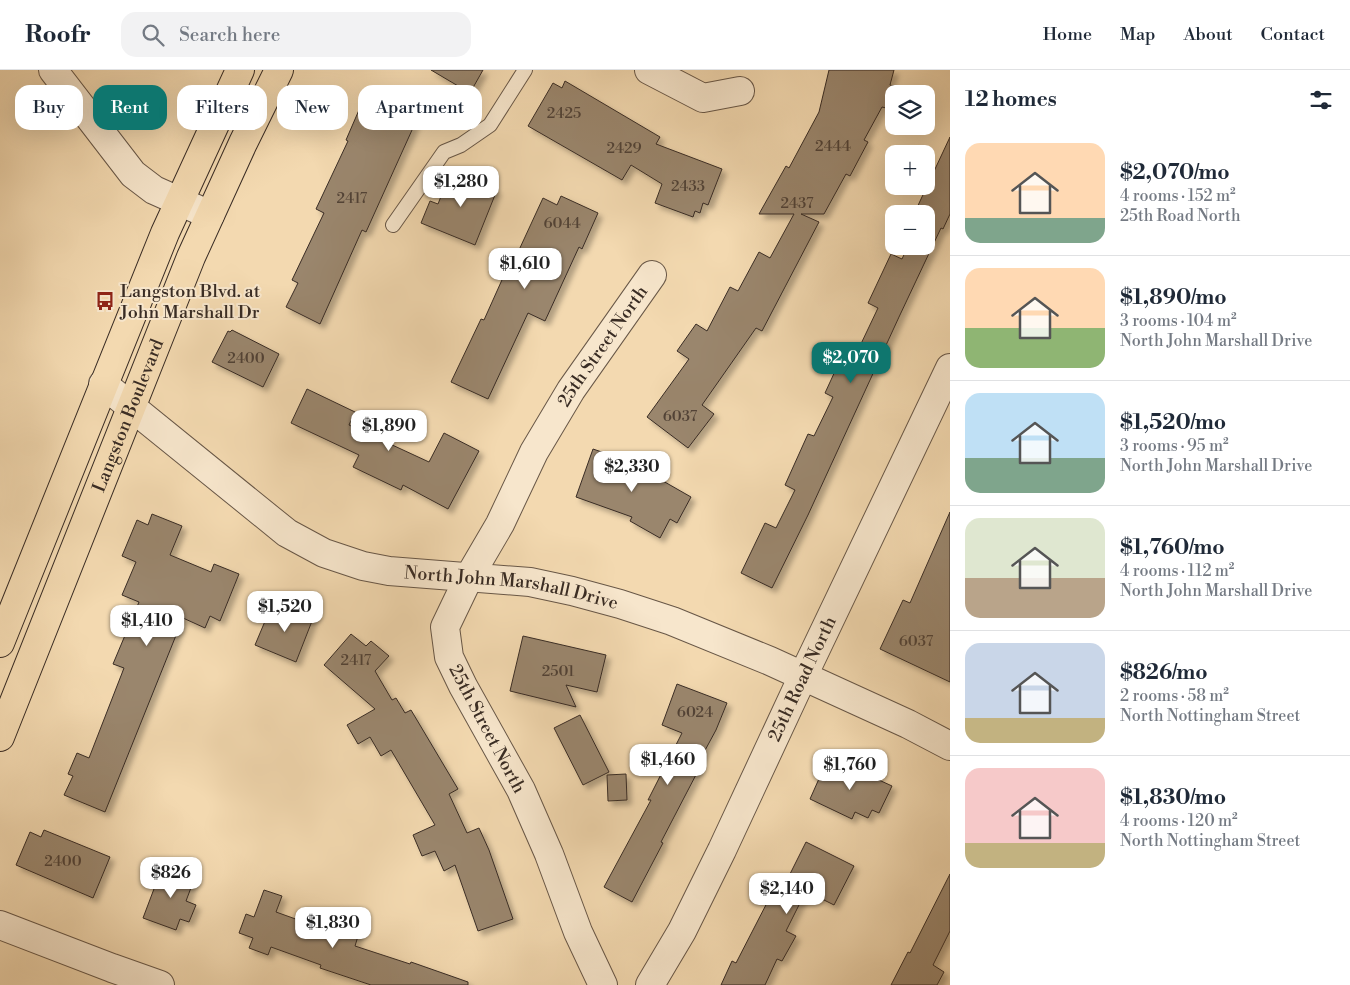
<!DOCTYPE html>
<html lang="en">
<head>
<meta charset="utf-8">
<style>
  body { margin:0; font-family:"Libre Bodoni",serif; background:#f2f2f3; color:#1f2937; height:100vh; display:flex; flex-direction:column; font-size:19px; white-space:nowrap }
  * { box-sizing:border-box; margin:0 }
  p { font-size:16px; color:#747a83 }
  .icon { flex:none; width:28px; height:28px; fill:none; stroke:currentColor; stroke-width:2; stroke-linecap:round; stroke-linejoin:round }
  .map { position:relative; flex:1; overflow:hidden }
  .details { display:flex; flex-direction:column; background:#fff; width:400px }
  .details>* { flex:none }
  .banner { position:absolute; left:15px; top:15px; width:475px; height:45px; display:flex; gap:10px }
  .controls { position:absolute; left:885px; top:15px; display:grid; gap:10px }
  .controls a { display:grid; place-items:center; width:50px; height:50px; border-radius:10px; background:#fff; box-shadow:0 5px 20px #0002; font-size:25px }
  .price { position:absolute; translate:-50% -42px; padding:0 11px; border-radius:10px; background:#fff; color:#222; font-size:16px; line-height:32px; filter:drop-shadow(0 1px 2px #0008) }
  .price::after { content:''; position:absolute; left:50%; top:30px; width:15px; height:11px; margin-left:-8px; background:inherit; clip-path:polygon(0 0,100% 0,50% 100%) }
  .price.selected { background:#0f766e; color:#fff }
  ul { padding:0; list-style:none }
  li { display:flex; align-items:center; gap:15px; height:125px; padding:0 15px }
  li+li { border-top:1px solid #e0e1e3 }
  li span { display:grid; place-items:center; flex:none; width:140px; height:100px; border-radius:15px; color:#555 }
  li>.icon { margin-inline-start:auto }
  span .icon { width:60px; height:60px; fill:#fffc; stroke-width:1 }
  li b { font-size:21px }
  h2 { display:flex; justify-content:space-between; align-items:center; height:60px; padding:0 15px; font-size:21px }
  .chip { padding:0 18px; border-radius:15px; background:#fff; box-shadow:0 5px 20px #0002; font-size:18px; line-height:45px }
  .chip.selected { background:#0f766e; color:#fff }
  header { display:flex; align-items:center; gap:30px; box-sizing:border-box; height:70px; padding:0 25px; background:#fff; border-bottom:1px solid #e0e1e3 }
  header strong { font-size:24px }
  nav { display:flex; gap:28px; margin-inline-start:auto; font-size:18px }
  .search { width:350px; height:45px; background:#f2f2f3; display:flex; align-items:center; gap:12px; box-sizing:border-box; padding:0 18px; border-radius:15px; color:#747a83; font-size:19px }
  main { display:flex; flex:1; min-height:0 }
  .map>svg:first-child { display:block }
  .building { fill:#9a866d; stroke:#392c24; filter:url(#shadow) }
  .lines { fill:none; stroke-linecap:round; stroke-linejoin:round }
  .lane-casing { stroke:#685747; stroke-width:16 }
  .street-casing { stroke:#685747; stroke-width:30 }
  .primary-casing { stroke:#392c24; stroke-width:30 }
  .lane { stroke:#f7e6cc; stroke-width:14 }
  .street { stroke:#f7e6cc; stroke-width:28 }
  .primary { stroke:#f3d9b0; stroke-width:28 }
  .labels { text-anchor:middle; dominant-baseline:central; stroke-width:4; stroke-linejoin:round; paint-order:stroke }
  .number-label { font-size:15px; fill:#514236 }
  .poi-label { font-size:18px; fill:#392c24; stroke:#f7e6cc; text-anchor:start }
  .street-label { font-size:18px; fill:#392c24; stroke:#f7e6cc }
</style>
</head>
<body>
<header>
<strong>Roofr</strong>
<div class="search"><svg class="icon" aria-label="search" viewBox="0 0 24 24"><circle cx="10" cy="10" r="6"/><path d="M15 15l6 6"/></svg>Search here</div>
<nav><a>Home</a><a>Map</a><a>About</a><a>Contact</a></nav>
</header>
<main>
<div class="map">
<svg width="950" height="915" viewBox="0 0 950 915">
  <defs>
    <filter id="shadow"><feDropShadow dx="4.5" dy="4.5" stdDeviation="2.5" flood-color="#0004"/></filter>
  </defs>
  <rect width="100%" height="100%" fill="#f3d9b0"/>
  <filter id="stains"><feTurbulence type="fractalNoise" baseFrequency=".004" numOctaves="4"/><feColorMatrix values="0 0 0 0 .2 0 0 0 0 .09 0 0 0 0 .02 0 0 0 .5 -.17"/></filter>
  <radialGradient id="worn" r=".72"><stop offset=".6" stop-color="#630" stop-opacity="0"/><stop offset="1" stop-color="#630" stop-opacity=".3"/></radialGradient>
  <g class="building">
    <path d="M431,0H483L470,23Z"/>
    <path d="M829,0H894L890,15L894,16V40L882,37L864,70L868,72L850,106L846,104L824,144H801L819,152L762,261L756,258L702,335L714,344L688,378L647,347L689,289L677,281L696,254L707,261L730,217L738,221L759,182L770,188L794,144H759L786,96L789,98L819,42Z"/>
    <path d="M565,11L660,67L656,74L722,99L708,135L703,133L700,143L695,141L693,147L655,133L662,114L631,95L622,110L528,56L553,13L562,18Z"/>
    <path d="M362,33L379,40L382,33L417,49L366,162L362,160L320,254L286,237L298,213L292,210L324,143L316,139L348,71L346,70Z"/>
    <path d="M950,67V144L943,159L941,158L899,247L808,445L772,518L741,503L765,453L776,458L795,420L785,415L808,364L814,366L833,327L825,323L848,273L859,278L878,238L868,233L891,184L902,189L908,176H926V144H914Z"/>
    <path d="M451,101L497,120L475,175L421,153L430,131L438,134Z"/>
    <path d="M561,126L598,143L582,179L579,177L545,251L528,243L488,329L451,312L481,249L484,250L510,192L513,193L543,128L557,135Z"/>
    <path d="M232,260L279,284L263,317L212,292L228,261L230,262Z"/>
    <path d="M307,319L355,342L349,355L429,392L444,363L479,381L448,439L403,415L401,420L353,397L359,385L291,353Z"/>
    <path d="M593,379L628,391L691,427L677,453L670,449L660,468L630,451L632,447L576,427Z"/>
    <path d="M950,442V612L880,579L903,530L910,533Z"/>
    <path d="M152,444L182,456L170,485L211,502L214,494L239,504L220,551L210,546L205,558L183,548L105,742L64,725L73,706L68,704L77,683L89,688L124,598L113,594L139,532L122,525L136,492L122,486L137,450L148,455Z"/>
    <path d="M271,537L288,544L291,537L314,546L296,592L255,575Z"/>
    <path d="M351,564L366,576L371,571L389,586L375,601L392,630L396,628L405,643L411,640L458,719L449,724L467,763L479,758L489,780L513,849L478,861L455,795L444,801L435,781L422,786L413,765L435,755L391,680L381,686L370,667L358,674L347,655L375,639L324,595Z"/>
    <path d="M523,566L606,585L597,622L566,615L576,637L510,621Z"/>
    <path d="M677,614L727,633L716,660L696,697L699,699L661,772L663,773L632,832L604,817L651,730H648L682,663L662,655Z"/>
    <path d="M580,645L609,702L583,715L554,658Z"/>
    <path d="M826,693L841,700L844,694L892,716L879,743L872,740L868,748L855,742L852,749L810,729Z"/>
    <path d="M626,704L627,730L608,731L607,705Z"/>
    <path d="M44,760L110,787L93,828L16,795L30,762L41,767Z"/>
    <path d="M806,772L854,796L834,835L806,821L786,861L796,866L782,891L777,889L765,915H721L732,891L736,893L770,827L777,830Z"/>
    <path d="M163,795L195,807L186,831L196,835L189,852L180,849L176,860L143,848Z"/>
    <path d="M950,804V861L933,895L944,902L937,915H891L908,882L910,883Z"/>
    <path d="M264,820L282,826L276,842L332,862L334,855L359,863L355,876L410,894L411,892L468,912V915H371L320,898L321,895L271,877L268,885L249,878L253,868L239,863L246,844L254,847Z"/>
  </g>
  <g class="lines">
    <g class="lane-casing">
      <path id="lane" d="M393,155L444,82L461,75L490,55L525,0"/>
    </g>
    <g class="street-casing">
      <g id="street">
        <path d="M53,0L133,104L154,120L210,145"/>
        <path d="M649,0L703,28L740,21"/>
        <path id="s1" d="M103,314L287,463L324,483L363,496L389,501L530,512L572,521L620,534L672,551L770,591L908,654L950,676"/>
        <path d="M0,855L112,898L160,915"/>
        <path id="s2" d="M603,915L578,862L549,784L521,720L463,616L449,587L445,557L469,507L500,454L534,382L571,320L652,205"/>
        <path id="s3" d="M650,915L682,861L722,780L803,606L950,298"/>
      </g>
    </g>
    <g class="primary-casing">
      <g id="primary">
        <path d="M0,573L165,163L240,0"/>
        <path id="s4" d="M0,667L191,187L243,73L279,0"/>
      </g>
    </g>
    <use href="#lane" class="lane"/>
    <use href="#street" class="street"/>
    <use href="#primary" class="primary"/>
  </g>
  <defs>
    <g id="bus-bare" transform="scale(1.5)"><path d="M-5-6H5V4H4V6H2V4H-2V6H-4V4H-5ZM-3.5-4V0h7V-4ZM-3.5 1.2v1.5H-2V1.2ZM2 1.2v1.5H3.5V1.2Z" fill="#8f2418" stroke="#f7e6cc" stroke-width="2.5" paint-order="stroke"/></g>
  </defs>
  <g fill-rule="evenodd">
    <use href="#bus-bare" x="105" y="231"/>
  </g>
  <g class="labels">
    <g class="number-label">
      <text x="564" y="43">2425</text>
      <text x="833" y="76">2444</text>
      <text x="624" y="78">2429</text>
      <text x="688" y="116">2433</text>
      <text x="352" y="128">2417</text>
      <text x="797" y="133">2437</text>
      <text x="562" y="153">6044</text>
      <text x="246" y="288">2400</text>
      <text x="680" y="346">6037</text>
      <text x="916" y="571">6037</text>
      <text x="356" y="590">2417</text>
      <text x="558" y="601">2501</text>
      <text x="695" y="642">6024</text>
      <text x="63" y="791">2400</text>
    </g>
    <g class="poi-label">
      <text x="120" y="221">Langston Blvd. at<tspan x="120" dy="21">John Marshall Dr</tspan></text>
    </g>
    <g class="street-label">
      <text stroke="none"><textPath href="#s2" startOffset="716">25th Street North</textPath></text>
      <text stroke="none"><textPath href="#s4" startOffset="346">Langston Boulevard</textPath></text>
      <text stroke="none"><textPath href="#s1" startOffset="470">North John Marshall Drive</textPath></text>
      <text stroke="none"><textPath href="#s3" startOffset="342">25th Road North</textPath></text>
      <text transform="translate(487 659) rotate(62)">25th Street North</text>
    </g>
  </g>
  <rect width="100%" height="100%" filter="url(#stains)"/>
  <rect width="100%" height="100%" fill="url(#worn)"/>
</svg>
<div class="controls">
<a><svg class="icon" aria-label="layers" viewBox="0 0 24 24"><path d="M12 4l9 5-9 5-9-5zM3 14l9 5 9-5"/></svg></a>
<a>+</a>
<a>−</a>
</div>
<b class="price" style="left:461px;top:138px">$1,280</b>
<b class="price" style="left:525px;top:220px">$1,610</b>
<b class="price selected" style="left:851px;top:314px">$2,070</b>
<b class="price" style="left:389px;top:382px">$1,890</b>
<b class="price" style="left:632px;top:423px">$2,330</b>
<b class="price" style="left:285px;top:563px">$1,520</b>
<b class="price" style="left:147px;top:577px">$1,410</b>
<b class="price" style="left:668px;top:716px">$1,460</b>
<b class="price" style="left:850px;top:721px">$1,760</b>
<b class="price" style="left:171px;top:829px">$826</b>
<b class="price" style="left:787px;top:845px">$2,140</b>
<b class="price" style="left:333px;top:879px">$1,830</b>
<div class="banner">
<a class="chip">Buy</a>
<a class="chip selected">Rent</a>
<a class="chip">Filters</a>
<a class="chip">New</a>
<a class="chip">Apartment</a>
</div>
</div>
<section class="details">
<h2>12 homes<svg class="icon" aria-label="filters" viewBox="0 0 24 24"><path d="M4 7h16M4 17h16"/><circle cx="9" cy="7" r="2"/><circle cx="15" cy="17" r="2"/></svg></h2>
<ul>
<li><span style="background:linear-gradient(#ffd9b3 75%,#7fa58c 0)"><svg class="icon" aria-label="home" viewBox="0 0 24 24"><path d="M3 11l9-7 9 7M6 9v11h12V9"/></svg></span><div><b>$2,070/mo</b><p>4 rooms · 152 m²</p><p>25th Road North</p></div></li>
<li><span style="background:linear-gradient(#ffd9b3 60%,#8fb573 0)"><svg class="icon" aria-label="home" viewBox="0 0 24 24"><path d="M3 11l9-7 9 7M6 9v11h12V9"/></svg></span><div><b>$1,890/mo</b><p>3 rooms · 104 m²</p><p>North John Marshall Drive</p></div></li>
<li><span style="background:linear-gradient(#bfe0f5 65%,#7fa58c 0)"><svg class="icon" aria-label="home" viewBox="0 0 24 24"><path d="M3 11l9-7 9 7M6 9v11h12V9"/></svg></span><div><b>$1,520/mo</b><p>3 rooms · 95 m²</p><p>North John Marshall Drive</p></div></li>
<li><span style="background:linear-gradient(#dfe7d0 60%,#b9a48a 0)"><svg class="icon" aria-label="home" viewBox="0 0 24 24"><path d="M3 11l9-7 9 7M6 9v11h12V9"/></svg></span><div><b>$1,760/mo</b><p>4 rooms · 112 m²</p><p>North John Marshall Drive</p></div></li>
<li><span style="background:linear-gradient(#c9d6e8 75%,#c2b280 0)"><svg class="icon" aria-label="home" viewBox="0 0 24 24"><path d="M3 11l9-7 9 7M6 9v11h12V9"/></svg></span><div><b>$826/mo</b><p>2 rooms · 58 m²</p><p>North Nottingham Street</p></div></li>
<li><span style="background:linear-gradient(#f6c9c9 75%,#c2b280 0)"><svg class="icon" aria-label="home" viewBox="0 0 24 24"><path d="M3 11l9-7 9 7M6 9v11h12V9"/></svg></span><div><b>$1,830/mo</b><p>4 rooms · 120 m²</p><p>North Nottingham Street</p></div></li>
</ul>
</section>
</main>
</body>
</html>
